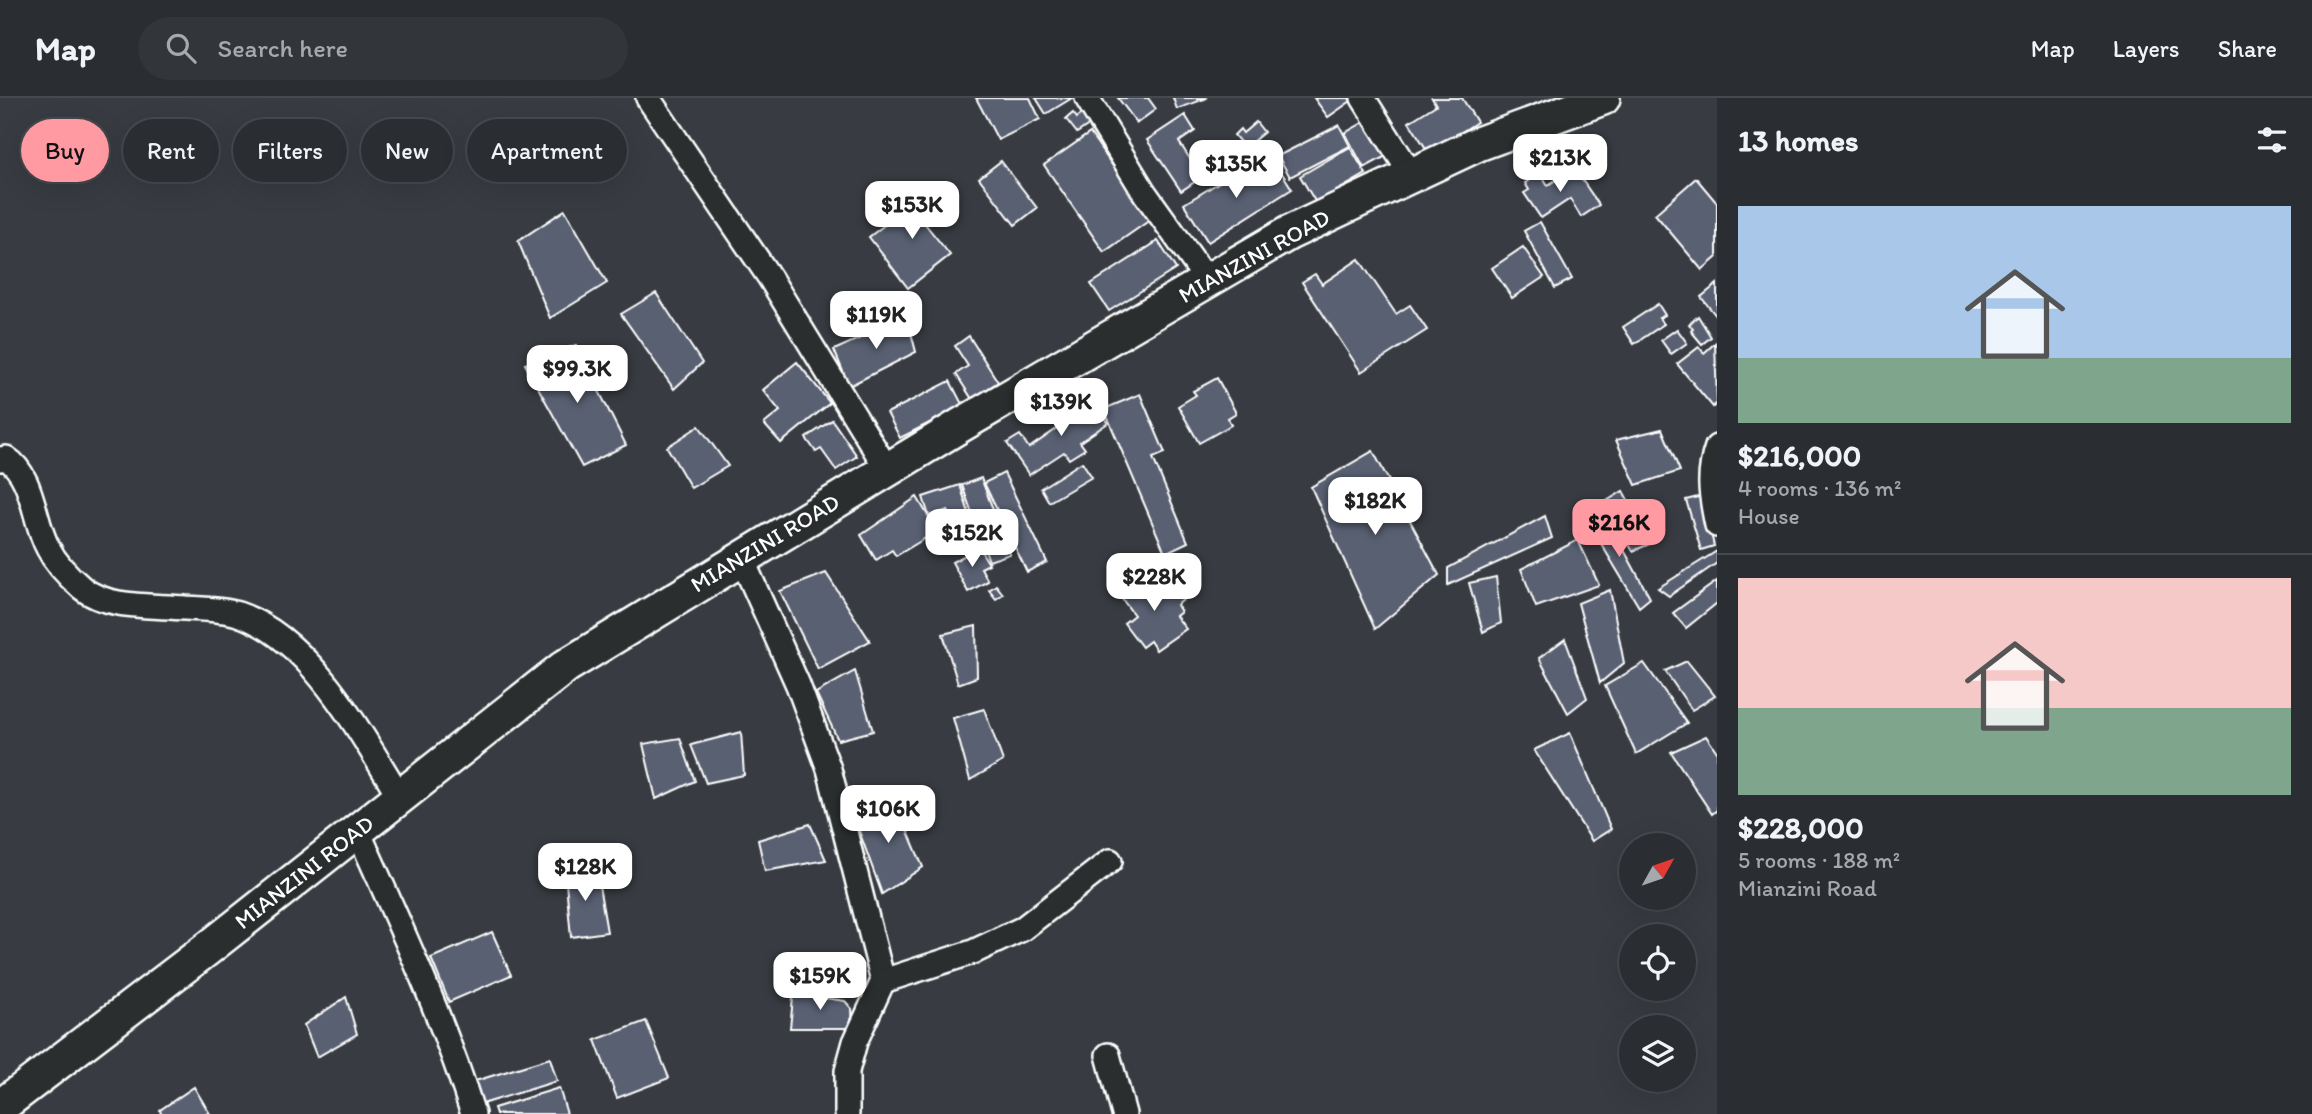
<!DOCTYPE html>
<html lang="en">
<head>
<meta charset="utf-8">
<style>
  body { margin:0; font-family:Itim,sans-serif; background:#32353a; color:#f1f3f6; height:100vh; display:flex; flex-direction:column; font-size:26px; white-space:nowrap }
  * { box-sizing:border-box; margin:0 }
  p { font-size:23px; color:#a5a8ac }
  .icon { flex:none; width:38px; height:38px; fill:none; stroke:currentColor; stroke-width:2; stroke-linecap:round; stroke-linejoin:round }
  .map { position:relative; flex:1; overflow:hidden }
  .drawer { display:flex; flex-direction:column; background:#2a2d32; width:595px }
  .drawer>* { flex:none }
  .hud { position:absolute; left:21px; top:21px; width:665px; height:63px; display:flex; gap:14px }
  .needle { width:46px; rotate:50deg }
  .tools { position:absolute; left:1619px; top:735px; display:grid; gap:14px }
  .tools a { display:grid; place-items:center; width:77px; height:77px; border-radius:50%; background:#2a2d32; box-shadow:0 7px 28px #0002,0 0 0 2px #46494d; font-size:35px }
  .price { position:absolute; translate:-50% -60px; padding:0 16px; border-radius:14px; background:#fff; color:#222; font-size:23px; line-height:46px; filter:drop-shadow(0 2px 4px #0008) }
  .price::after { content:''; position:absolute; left:50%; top:42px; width:21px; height:16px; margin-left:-10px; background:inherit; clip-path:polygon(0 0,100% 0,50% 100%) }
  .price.selected { background:#ff9aa2; color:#111 }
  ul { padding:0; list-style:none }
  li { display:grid; align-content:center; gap:14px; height:371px; padding:0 21px }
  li+li { border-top:2px solid #46494d }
  li span { display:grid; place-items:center; height:217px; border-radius:0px; color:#555 }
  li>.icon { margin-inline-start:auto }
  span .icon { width:126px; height:126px; fill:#fffc; stroke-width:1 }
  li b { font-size:30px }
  h2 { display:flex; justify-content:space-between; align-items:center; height:84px; padding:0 21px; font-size:30px }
  .tag { padding:0 24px; border-radius:32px; background:#2a2d32; box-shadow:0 7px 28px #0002,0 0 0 2px #46494d; font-size:24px; line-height:63px }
  .tag.selected { background:#ff9aa2; color:#111 }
  header { display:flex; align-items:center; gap:42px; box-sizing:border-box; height:98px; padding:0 35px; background:#2a2d32; border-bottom:2px solid #46494d }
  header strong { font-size:33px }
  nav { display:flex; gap:38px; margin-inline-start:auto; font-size:24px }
  .search { width:490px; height:63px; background:#32353a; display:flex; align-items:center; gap:18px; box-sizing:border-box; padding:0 24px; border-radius:38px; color:#a5a8ac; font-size:26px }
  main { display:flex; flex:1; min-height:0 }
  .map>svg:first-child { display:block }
  .building { fill:#596072; stroke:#fff; stroke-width:2 }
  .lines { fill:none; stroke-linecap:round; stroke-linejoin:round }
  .street-casing { stroke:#fff; stroke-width:28 }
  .secondary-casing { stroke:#fff; stroke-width:38 }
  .street { stroke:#2a2d2e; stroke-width:23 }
  .secondary { stroke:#2a2d2e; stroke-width:33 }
  .labels { text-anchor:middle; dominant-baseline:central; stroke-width:5; stroke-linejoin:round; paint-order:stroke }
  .street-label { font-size:23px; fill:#fff; stroke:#2a2d2e }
</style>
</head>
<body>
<header>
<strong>Map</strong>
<div class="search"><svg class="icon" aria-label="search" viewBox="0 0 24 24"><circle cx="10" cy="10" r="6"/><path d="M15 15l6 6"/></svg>Search here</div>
<nav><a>Map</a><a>Layers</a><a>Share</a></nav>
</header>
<main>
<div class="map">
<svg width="1717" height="1016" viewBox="0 0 1717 1016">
  <rect width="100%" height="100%" fill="#383c42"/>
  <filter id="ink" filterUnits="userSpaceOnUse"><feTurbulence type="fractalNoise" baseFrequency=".0143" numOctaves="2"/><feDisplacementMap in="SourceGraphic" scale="14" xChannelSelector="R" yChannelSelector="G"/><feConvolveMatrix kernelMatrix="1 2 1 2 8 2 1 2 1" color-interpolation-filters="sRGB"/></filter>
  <g filter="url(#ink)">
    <g class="building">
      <path d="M976,0H1030L1040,21L998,42Z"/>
      <path d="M1036,0H1072L1046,16Z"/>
      <path d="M1118,0H1148L1156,11L1137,25Z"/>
      <path d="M1173,0H1207L1177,11Z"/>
      <path d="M1314,0H1349L1351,3L1328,19Z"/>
      <path d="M1432,0H1462L1477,24L1429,55L1409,24L1436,7Z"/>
      <path d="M1085,13L1093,24L1077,35L1066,21L1073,15L1077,20Z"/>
      <path d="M1185,17L1195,33L1179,44L1202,79L1181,93L1147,42Z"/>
      <path d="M1366,23L1386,58L1364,70L1345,35Z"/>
      <path d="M1256,24L1264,34L1245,50L1234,37L1240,31L1243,35Z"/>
      <path d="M1339,27L1350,48L1290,79L1278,58Z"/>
      <path d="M1090,35L1150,122L1104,154L1044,67Z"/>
      <path d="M1350,49L1366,76L1316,105L1300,78Z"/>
      <path d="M1001,63L1037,110L1015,127L979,80Z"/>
      <path d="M1275,64L1292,91L1208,144L1184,106L1241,71L1248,81Z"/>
      <path d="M1574,70L1599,107L1581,119L1570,101L1541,120L1524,95L1529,92L1525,85L1540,75L1548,87Z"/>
      <path d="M1696,80L1717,105V159L1702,172L1655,116Z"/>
      <path d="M931,91L943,106L922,122L950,157L908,190L869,139Z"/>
      <path d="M565,112L607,185L550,220L518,143Z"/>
      <path d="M1540,124L1572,181L1555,190L1524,133Z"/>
      <path d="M1158,143L1176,171L1109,213L1091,186Z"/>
      <path d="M1523,149L1544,179L1512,200L1492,170Z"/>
      <path d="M1359,161L1396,216L1410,207L1427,232L1361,274L1302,184L1315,176L1322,186Z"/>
      <path d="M1717,186V219L1701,199Z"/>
      <path d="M656,195L702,265L674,291L621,216Z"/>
      <path d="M1658,206L1665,217L1659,220L1664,226L1634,246L1623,229Z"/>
      <path d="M1698,218L1711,239L1702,246L1691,233L1693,231L1689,226Z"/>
      <path d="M907,219L916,254L849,288L834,252Z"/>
      <path d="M1677,231L1687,245L1671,256L1661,242Z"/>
      <path d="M969,238L998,284L972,301L956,276L968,268L955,248Z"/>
      <path d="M1715,245L1717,305L1713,309L1677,266L1699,249L1704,255Z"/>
      <path d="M576,247L626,347L582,369L525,266Z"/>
      <path d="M797,264L830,305L781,345L764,326L780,313L763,292Z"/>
      <path d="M1217,280L1236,315L1228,320L1231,327L1199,345L1178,308L1196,297L1193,293Z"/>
      <path d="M950,283L963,308L900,340L887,315Z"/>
      <path d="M1140,296L1165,355L1153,360L1188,444L1165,455L1104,311Z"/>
      <path d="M1090,298L1108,325L1080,344L1085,351L1069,361L1064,354L1029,377L1007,345L1020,337L1029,350L1071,321L1066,314Z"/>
      <path d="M832,322L857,358L836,372L821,351L816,354L806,340Z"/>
      <path d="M699,328L728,368L691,390L667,349Z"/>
      <path d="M1662,331L1680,373L1636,387L1616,342Z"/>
      <path d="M1373,353L1439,477L1375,531L1311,389Z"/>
      <path d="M1082,364L1092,379L1049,404L1041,390Z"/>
      <path d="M1004,375L1047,464L1027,474L984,385Z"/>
      <path d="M981,380L1010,456L989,463L962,387Z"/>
      <path d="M960,387L974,431L956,436L948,412L929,418L923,399Z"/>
      <path d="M1623,393L1652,445L1633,453L1602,406Z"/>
      <path d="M1702,398L1714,448L1701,452L1686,402Z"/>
      <path d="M917,399L937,433L896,458L892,452L876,462L861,437Z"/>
      <path d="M1605,417L1650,500L1639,509L1588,424Z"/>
      <path d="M1545,418L1552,440L1448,487V470Z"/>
      <path d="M1578,442L1599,487L1536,509L1521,471Z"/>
      <path d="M979,450L989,466L981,470L988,483L968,494L952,464Z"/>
      <path d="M1717,453V465L1669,498L1658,490Z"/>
      <path d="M826,475L870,543L818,571L780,493Z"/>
      <path d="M1157,476L1165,487L1170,484L1183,502L1177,507L1181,514L1176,518L1186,531L1156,552L1150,543L1142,549L1124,525L1134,517L1122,501Z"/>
      <path d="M1496,479L1501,525L1483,534L1469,485Z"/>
      <path d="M1717,483V505L1686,530L1673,515Z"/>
      <path d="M996,487L1003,496L996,501L989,492Z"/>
      <path d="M1610,492L1624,565L1600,585L1578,505Z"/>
      <path d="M976,528L977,579L958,586L943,536Z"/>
      <path d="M1565,541L1587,600L1568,615L1539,560Z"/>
      <path d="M1687,563L1715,598L1692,612L1665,573Z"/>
      <path d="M1644,565L1687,625L1636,656L1605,588Z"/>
      <path d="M855,573L873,633L838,642L816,595Z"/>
      <path d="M984,611L1003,663L970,682L953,620Z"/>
      <path d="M741,634L744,677L706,685L691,647Z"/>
      <path d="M1570,635L1611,731L1592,743L1534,652Z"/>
      <path d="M1706,638L1717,654V712L1712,716L1671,654Z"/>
      <path d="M680,640L695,683L656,701L643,646Z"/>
      <path d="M895,703L923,769L882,796L854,719Z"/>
      <path d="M810,726L826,762L765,773L758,742Z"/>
      <path d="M596,770L607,834L571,839L565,774Z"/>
      <path d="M492,834L511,877L449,904L431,860Z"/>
      <path d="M794,890L818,899L845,903L852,911L853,930H790Z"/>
      <path d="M346,899L357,936L317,959L304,927Z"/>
      <path d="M646,923L669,980L617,1000L595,942Z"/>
      <path d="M550,960L557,983L479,1007L472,984Z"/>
      <path d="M194,989L210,1016H161L160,1012Z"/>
      <path d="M559,990L567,1016H496L494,1010Z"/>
    </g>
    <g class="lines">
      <g class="street-casing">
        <g id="street">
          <path d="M648,0L770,180L887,371"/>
          <path d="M1087,0L1144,94L1207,182"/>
          <path d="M1363,0L1411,76"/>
          <path d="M1717,349C1707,377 1711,399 1717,427"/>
          <path d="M0,361L6,360C34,378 33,423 48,450C56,466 69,479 82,490C107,511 154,507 185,510C201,511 222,511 238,516C312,541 361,637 400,699"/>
          <path d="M741,459L798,587L829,671L883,883L855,944L847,973V1016"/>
          <path d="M357,731C399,825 442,918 473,1016"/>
          <path d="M883,883L973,854L1022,831L1110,763"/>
          <path d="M1108,957L1124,1016"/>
        </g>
      </g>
      <g class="secondary-casing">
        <path id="secondary" d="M0,1009L206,852L566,568L961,327L1289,135L1478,46L1603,0"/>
      </g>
      <use href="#street" class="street"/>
      <use href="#secondary" class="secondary"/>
    </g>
  </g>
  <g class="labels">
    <g class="street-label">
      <text transform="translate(1254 158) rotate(-29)">MIANZINI ROAD</text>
      <text transform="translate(765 445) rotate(-31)">MIANZINI ROAD</text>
      <text transform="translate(304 774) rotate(-38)">MIANZINI ROAD</text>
    </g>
  </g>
</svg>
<div class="tools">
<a><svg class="needle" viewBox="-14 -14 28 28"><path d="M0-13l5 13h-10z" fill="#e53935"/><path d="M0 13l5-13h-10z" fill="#a5a8ac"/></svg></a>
<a><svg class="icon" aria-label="locate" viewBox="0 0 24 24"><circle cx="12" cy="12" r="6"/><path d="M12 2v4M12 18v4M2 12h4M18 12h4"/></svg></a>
<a><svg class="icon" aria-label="layers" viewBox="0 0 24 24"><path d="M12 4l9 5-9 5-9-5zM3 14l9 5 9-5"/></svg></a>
</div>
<b class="price" style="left:1560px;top:96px">$213K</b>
<b class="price" style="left:1236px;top:102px">$135K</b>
<b class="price" style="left:912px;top:143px">$153K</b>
<b class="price" style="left:876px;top:253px">$119K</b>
<b class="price" style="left:577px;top:307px">$99.3K</b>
<b class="price" style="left:1061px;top:340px">$139K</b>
<b class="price" style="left:1375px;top:439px">$182K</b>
<b class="price selected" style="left:1619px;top:461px">$216K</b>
<b class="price" style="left:972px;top:471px">$152K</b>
<b class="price" style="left:1154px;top:515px">$228K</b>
<b class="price" style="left:888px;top:747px">$106K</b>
<b class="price" style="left:585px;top:805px">$128K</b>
<b class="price" style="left:820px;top:914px">$159K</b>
<div class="hud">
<a class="tag selected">Buy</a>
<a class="tag">Rent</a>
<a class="tag">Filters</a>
<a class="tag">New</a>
<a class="tag">Apartment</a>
</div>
</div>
<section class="drawer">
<h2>13 homes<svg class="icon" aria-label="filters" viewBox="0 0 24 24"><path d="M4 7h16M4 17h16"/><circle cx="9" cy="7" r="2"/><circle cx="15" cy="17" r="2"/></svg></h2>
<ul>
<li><span style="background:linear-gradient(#a9c7e8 70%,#7fa58c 0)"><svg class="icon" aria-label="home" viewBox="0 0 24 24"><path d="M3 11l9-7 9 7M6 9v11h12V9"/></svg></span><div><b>$216,000</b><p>4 rooms · 136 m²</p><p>House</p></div></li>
<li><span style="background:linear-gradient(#f6c9c9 60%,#7fa58c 0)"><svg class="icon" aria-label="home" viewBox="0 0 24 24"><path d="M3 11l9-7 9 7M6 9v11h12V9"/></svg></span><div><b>$228,000</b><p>5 rooms · 188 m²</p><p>Mianzini Road</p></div></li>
</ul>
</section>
</main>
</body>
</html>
